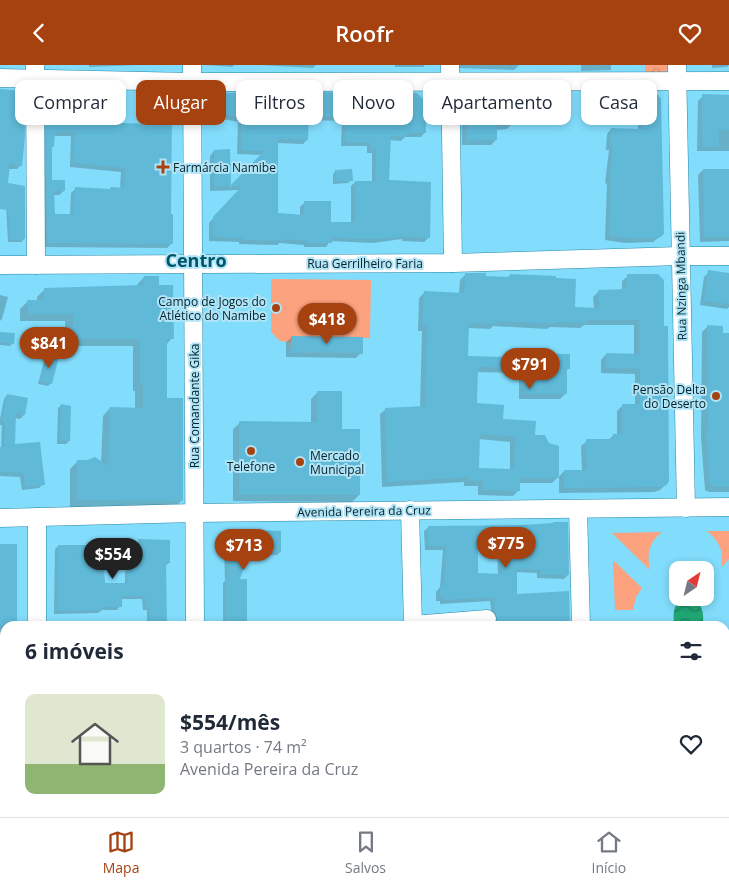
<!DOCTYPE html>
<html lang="pt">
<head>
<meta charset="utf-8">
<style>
  body { margin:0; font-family:"Open Sans",sans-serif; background:#f6f6f7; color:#1f2937; height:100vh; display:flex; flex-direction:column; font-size:19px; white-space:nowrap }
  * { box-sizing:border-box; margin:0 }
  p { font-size:16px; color:#747a83 }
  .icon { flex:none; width:28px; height:28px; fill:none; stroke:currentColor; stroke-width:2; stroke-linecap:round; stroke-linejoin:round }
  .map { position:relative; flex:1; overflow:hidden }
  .details { position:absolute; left:0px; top:556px; width:730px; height:196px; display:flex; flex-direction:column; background:#fff; border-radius:15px 15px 0 0; box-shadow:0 2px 8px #0003 }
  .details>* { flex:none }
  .top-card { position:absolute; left:15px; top:15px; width:700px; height:45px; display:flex; gap:10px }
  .needle { width:32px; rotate:35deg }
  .fabs { position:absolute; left:669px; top:496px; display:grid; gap:10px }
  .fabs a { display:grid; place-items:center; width:45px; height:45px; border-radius:10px; background:#fff; box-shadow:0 2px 8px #0003; font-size:25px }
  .price { position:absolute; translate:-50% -42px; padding:0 11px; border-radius:18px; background:#a6420f; color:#fff; font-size:16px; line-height:32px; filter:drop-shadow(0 1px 2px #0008) }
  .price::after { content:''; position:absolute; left:50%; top:30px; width:15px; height:11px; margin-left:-8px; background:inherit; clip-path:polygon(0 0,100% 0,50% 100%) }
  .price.on { background:#222; color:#fff }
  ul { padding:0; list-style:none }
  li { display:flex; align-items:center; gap:15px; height:125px; padding:0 25px }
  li+li { border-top:1px solid #e0e1e3 }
  li span { display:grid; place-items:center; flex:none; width:140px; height:100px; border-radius:10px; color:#555 }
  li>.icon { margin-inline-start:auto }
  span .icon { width:60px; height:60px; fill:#fffc; stroke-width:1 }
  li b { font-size:21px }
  h2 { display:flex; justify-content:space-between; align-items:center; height:60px; padding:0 25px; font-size:21px }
  .pill { padding:0 18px; border-radius:10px; background:#fff; box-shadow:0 2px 8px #0003; font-size:18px; line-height:45px }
  .pill.on { background:#a6420f; color:#fff }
  header { display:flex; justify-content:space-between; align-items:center; height:65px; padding:0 25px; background:#a6420f; color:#fff; font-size:22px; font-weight:600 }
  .menu { display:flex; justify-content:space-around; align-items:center; height:70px; border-top:1px solid #e0e1e3; background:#fff; font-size:14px; color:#747a83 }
  .menu a { display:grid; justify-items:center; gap:2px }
  .menu .on { color:#a6420f }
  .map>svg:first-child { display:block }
  .park { fill:url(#park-crowns) }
  .garden { fill:#fca27e }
  .water { fill:url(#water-waves) }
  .shadow { fill:#0003; fill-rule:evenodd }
  .building { fill:#5fb9d7; fill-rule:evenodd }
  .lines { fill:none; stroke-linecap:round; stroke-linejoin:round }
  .minor-casing { stroke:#2788a5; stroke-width:19 }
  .minor { stroke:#fff; stroke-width:18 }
  .poi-dot { fill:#a6420f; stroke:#b1e4f6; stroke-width:2 }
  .labels { text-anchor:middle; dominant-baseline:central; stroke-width:4; stroke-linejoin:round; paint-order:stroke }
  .poi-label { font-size:12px; fill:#04212a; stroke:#b1e4f6; text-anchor:start }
  .street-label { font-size:12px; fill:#04212a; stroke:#b1e4f6 }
  .district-label { font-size:18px; font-weight:bold; fill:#005469; stroke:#b1e4f6 }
</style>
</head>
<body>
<header><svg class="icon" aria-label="back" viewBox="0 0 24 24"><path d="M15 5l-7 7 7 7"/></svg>Roofr<svg class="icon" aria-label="heart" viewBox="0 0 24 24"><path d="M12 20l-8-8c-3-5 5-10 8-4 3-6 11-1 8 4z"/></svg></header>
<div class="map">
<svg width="729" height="752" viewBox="0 0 729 752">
  <defs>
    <pattern id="park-crowns" width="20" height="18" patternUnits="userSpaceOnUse" patternTransform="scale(1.25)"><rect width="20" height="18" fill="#fca27e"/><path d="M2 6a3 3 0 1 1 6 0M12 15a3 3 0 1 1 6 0" fill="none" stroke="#d68b6d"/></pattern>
    <pattern id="water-waves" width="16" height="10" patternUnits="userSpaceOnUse" patternTransform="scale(1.25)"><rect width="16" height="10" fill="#21a776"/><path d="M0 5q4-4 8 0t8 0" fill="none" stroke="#1b8861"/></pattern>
  </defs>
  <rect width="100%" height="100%" fill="#82dcfb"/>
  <path class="park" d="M645,0H667L668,3L665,8L645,9Z"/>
  <g class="garden">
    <path d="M271,214L371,215L370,273H363V289L290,288V277L280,276L271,267Z"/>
    <path d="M707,466H729V494L721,503C724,486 720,477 707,466Z"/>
    <path d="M662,467C648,478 647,489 650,505L612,468Z"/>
    <path d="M613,495L642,523L636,532L633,545H615Z"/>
    <path d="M725,603L729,606V636H725Z"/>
  </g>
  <path class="water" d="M683,533C700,530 706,548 702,561H675C672,551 673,539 683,533Z"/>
  <g class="shadow">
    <path d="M86,0H138L89,2V0Z"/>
    <path d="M206,0H234L232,2Z"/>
    <path d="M260,0H316L313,3Z"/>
    <path d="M375,0H425L423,2H395V0Z"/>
    <path d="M457,0H519L514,5L457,3Z"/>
    <path d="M581,0H611V5L581,6Z"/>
    <path d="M712,0H729L727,2L712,3Z"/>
    <path d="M46,26L104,46L119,59L154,60V52L159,48L170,150L172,178L167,183L42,182V30ZM53,71H71L70,102L121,107L120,124L109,126L76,123L71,128L70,150H53V130H59L64,126L51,116V83L53,81Z"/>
    <path d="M0,28L21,100L17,104H8L0,110Z"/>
    <path d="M216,29L280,60L296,33L300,29L425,67L421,72H405L401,76L389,75L388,116L429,172L424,177L402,176V174L373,178L330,176L326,182H304V180L279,178L278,180L239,179V177L209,176V158L239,125L210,126V91L214,86H229L230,123L262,90L237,89L238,57L208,51L211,33ZM308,55L342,56L341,81H367V88H372V117H355L351,121V159L330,158L304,138L300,142V151L277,150V78L303,79L307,75Z"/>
    <path d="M466,29L512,59L507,64L496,65V75L491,80H462L461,33Z"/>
    <path d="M629,29H656L658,173L653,177L625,178L605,175L607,119L605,118L609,85H606L607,69L611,64L638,65V45H625V34Z"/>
    <path d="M729,30V86H697L698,36L703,31Z"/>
    <path d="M703,105H729V176L700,177L698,110Z"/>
    <path d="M336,106L351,115L348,118L333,119V109Z"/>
    <path d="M5,121L24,174L21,177H8Z"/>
    <path d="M709,207L729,210V242L727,244L700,240L704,212Z"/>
    <path d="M465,210L485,213H507L510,210L574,243L594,244L593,232L599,226L622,225V216L628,211H658L666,419L660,425L654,427L559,428V412L564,406H582L581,381L587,376L608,375L614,370H617V346L622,341H635V309L601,308V295L606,289L634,290V260H584L580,263L550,262L547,264L493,261L490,264L468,263L466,292L513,293L516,290L569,303L565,307V329L560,334H519V308L476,307V339L501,355L558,412L552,418H519V425L513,431L478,430V421H464V417L382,422L380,349L386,344L420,343L422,266H418L419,233L425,227L459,229L460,215ZM479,374L510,377V405L478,404Z"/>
    <path d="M144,212L158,222L172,273L166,280L165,334L182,435L174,443H70V404L78,396L101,398L103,351L110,343L135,344V326H133V281H73L74,290L70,293H58V280L61,277H66L65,256H20V244L28,236H37V232L45,224L136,222L137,220Z"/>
    <path d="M0,230L8,232L2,254L0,256Z"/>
    <path d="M707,262L722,269H729V427H709L705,425L701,373L702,267Z"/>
    <path d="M0,268L13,278L10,281L0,280Z"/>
    <path d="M291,273L361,288L356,293L286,292V277Z"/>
    <path d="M48,290L51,318L48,321L38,319L45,293Z"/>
    <path d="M318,327L359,430L352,437L233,436V364L240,358H311V334Z"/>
    <path d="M7,330L24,350L20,354L15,353L14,381L43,419L39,423L22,425L20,412L0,411L2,360H0V354L4,334Z"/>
    <path d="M61,340L69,376L66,379H57L58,343Z"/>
    <path d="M429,462H523L568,510L564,514L537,513V508L516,507V531L568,528L569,561H493L490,536L440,539V536H436V527L440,522L443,485H425L424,466ZM477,485H497L498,510H477Z"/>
    <path d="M252,467L280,487L277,490L246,491L238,515H245L246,561H223V518L225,516L224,479L227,476L247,475Z"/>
    <path d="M139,476L169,498L165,501V556H170V561H147V545H143L142,534H120V541L117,545H102L98,548L54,549L55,484L58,481L103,519H125V507L129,504H135V479Z"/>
    <path d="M0,480H16L15,561H5V588H0Z"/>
    <path d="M0,605L5,606V638L0,637Z"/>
    <path d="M725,668L729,669V688H725Z"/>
    <path d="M0,708H5L4,736H0Z"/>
    <path d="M725,717L729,718V735L725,733Z"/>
    <rect x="122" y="748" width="36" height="4"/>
    <rect x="460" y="748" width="50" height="4"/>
    <rect x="537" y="748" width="24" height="4"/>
    <rect x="596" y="748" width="14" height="4"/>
    <rect x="688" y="748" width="17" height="4"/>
  </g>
  <g class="building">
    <path d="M0,24L24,26L25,71L22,101L10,99L8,118L25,121V174L10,175L8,145L0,144Z"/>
    <path d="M46,25L108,27L106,45H121V58L158,59L159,46L172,47L171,149H173V179L47,178ZM55,67H75L73,98L125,103L124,123L111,122L110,124L75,122L73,149H55L54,126H65V115H52V82H54Z"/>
    <path d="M283,27L282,60L300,27L417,28L426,37V68H407L406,72L391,71L389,115L431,117L430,173L406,172V171L378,174H355L332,172V178H308V176L283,174V176L243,175V173L213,172V152L242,121L214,122V85L230,84L231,120L264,86L241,85L242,53L212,47L215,28ZM309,51L346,52L345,77L371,78V84H376L375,116H355V157H331V136H304V150L278,148V74L308,75Z"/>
    <path d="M466,27H512L513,60H497V75L467,76Z"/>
    <path d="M629,28H656L661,34L664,169L659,173H630L609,171L611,114H609L613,81H610L611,63L642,64V41H629Z"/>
    <path d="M702,29L729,30V65H719V82H702Z"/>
    <path d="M352,104L353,116H336L335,105Z"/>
    <path d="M703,104H729V172H704Z"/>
    <path d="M708,205L729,208V239L704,236Z"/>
    <path d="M465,208H486V211L510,212V209L556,211V213L576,214L575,242L599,243L598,225L626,224L627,209H658L664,215V261H668L669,416L667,420L661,422L564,423V405H587L586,374H613V369H622V339H640V304L606,303V288L639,289V255H587V258L554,257V259L496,256V259L469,258L468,291L516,292V288L570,289V304H567V329H524V303L478,302L477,338L504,340L503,354L536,356L535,370H545L549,378L559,381V413H520V426L483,425V416H469V412L387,417L385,343L425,341L427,261H422L424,226L464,228ZM480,369L515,372L514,404L479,403Z"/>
    <path d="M144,211H159V220H173L174,274H167V333H183V436L77,435V395H88L95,392L108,401L110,342L143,343V319H140V274H73V249H28L27,235H44V223L143,220Z"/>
    <path d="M707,260L723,261V268H729V422H715L710,419L706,366L708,364Z"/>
    <path d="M0,267L15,268L14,279L0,277Z"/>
    <path d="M291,271L363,272V289L290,288Z"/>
    <path d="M74,275L75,290H61V276Z"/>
    <path d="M47,289L59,292L52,319L40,316Z"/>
    <path d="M317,326H342V364H360V430H239V356L317,357Z"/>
    <path d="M7,329L28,333L25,350L16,349L15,379L40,377L45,420L25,422L24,408L0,407V382H4L5,357L2,356Z"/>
    <path d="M61,339L71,341L70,376H60Z"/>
    <path d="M553,457H568L569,510H541V505L517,504V529L569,526L570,561H496L498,554L495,547L494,532L444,535V532H440V521H444L446,481H428V461L523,460L553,458ZM478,481H501L502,509L478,508Z"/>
    <path d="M251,465L281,466V487H255L248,489L240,514H247V561H226L225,514H228L226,474H248Z"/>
    <path d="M138,474L170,475V498H166L167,561H150L149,542H145V531H122V542H102L103,545L57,546L58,480H102V500H104L105,518H127L128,502L138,503Z"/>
    <rect x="0" y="479" width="17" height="82"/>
  </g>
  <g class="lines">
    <g class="minor-casing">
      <g id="minor">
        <path d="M35,0L36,200"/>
        <path d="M192,0L195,561"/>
        <path d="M450,0L453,198"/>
        <path d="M677,0L686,443"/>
        <path d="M0,13L192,17L729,16"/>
        <path d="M0,200L453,198L680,191H729"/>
        <path d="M578,444L581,561"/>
        <path d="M410,445L413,561"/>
        <path d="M0,453L194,448L729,442"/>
        <path d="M37,561V452"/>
        <path d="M413,561L425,559L487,554"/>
        <path d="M725,657H729"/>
        <path d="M0,673H5"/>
        <path d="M0,687H5"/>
        <path d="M725,739H729"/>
        <path d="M37,748V752"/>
        <path d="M196,748V752"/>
        <path d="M437,748V752"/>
        <path d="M586,748V752"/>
        <path d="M392,752V748"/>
      </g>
    </g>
    <use href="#minor" class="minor"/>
  </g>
  <g class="poi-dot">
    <path d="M160.5 94.5h5v5h5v5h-5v5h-5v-5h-5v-5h5z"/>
    <circle cx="276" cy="243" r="5"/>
    <circle cx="716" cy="331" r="5"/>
    <circle cx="251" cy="386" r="5"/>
    <circle cx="300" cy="397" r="5"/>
  </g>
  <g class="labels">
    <g class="poi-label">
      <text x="173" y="102">Farmárcia Namibe</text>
      <text x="266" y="236" text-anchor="end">Campo de Jogos do<tspan x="266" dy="14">Atlético do Namibe</tspan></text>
      <text x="706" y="324" text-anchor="end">Pensão Delta<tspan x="706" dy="14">do Deserto</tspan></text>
      <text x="310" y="390">Mercado<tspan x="310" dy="14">Municipal</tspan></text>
      <text x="251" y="401" text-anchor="middle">Telefone</text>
    </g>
    <g class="street-label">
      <text x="365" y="198">Rua Gerrilheiro Faria</text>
      <text transform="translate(681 221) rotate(-91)">Rua Nzinga Mbandi</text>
      <text transform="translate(194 341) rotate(-90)">Rua Comandante Gika</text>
      <text transform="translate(364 446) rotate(-1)">Avenida Pereira da Cruz</text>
    </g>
    <g class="district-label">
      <text x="196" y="195">Centro</text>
    </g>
  </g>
</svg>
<div class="fabs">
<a><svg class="needle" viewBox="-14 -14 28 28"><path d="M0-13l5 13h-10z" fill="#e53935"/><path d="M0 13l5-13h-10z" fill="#747a83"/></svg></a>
</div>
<b class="price" style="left:327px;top:280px">$418</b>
<b class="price" style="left:49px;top:304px">$841</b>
<b class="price" style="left:530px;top:325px">$791</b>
<b class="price" style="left:506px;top:504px">$775</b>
<b class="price" style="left:244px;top:506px">$713</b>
<b class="price on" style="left:113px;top:515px">$554</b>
<div class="top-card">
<a class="pill">Comprar</a>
<a class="pill on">Alugar</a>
<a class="pill">Filtros</a>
<a class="pill">Novo</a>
<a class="pill">Apartamento</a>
<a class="pill">Casa</a>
</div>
<section class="details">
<h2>6 imóveis<svg class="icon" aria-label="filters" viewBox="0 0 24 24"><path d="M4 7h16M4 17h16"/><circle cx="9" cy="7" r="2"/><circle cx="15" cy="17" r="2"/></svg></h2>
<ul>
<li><span style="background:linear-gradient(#dfe7d0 70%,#8fb573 0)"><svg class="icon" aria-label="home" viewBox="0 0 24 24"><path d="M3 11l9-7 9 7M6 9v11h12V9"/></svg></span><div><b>$554/mês</b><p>3 quartos · 74 m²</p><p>Avenida Pereira da Cruz</p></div><svg class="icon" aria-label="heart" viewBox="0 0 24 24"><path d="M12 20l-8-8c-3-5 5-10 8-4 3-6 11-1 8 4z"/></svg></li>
</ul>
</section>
</div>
<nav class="menu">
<a class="on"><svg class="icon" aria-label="map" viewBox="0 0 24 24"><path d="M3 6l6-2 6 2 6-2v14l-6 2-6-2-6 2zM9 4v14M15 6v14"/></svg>Mapa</a>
<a><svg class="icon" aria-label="saved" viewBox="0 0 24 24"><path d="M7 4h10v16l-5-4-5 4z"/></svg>Salvos</a>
<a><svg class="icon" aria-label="home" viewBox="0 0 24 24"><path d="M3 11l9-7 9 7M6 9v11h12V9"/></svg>Início</a>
</nav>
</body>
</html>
